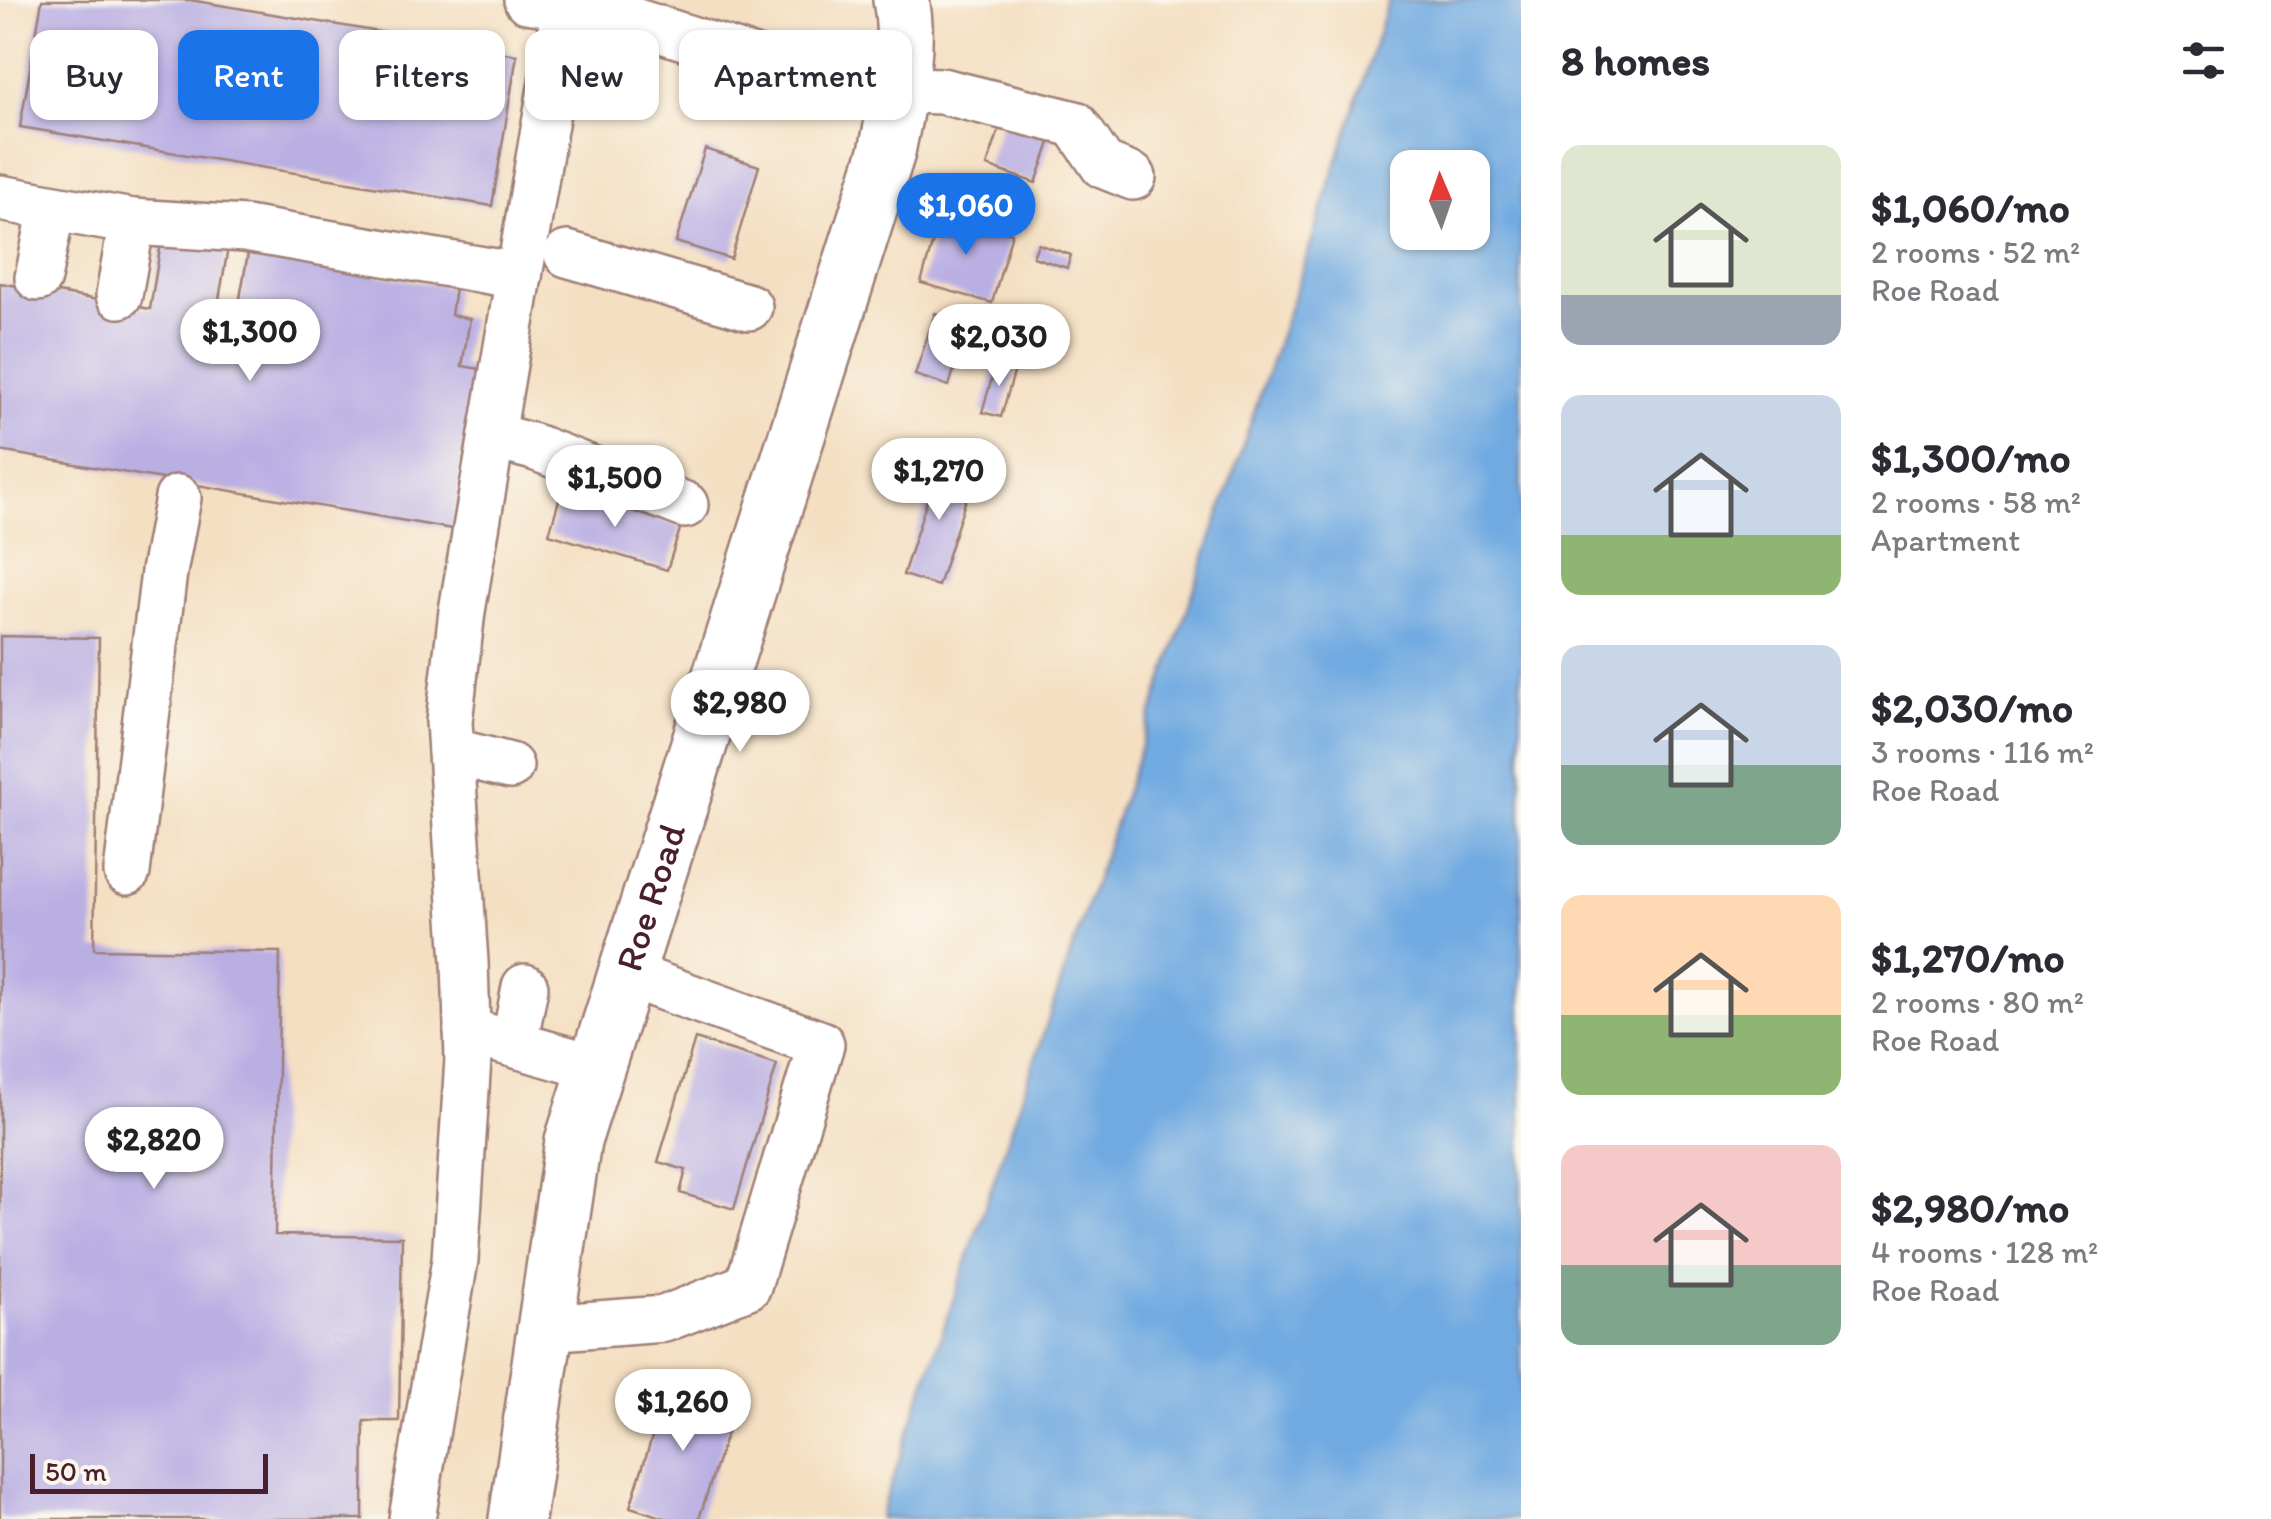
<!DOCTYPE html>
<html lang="en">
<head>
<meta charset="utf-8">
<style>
  body { margin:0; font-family:Itim,sans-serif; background:#f7f7f7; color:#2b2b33; height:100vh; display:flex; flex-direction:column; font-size:38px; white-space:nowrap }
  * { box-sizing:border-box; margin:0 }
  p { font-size:32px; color:#7c7c81 }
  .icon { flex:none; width:55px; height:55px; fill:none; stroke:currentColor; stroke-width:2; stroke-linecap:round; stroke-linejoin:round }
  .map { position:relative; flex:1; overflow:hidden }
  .sheet { display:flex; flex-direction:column; background:#fff; width:750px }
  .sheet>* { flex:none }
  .banner { position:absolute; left:30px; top:30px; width:950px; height:90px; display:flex; gap:20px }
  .needle { width:65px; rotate:358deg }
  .controls { position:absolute; left:1390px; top:150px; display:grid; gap:20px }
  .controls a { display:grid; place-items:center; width:100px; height:100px; border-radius:20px; background:#fff; box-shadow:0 2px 8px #0004; font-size:50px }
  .scale { position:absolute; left:30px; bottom:25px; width:238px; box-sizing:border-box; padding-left:10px; border:5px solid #4a1f2b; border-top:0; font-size:28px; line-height:35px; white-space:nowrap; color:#4a1f2b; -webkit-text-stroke:8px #fbf7ec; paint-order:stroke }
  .price { position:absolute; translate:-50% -85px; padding:0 22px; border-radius:35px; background:#fff; color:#222; font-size:32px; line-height:65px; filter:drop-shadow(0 2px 5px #0008) }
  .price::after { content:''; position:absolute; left:50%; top:60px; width:30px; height:22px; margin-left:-15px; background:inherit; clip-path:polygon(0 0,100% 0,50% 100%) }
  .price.selected { background:#1a73e8; color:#fff }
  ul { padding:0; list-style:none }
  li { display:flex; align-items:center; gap:30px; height:250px; padding:0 40px }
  li span { display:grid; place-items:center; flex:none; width:280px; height:200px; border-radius:20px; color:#555 }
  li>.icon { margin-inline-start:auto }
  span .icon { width:120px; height:120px; fill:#fffc; stroke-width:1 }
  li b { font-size:42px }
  h2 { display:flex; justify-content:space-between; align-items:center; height:120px; padding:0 40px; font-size:42px }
  .chip { padding:0 35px; border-radius:20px; background:#fff; box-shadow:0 2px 8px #0004; font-size:35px; line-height:90px }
  .chip.selected { background:#1a73e8; color:#fff }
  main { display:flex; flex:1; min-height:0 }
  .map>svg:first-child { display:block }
  .water { fill:#71aae1; stroke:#5e6486; stroke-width:2.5; fill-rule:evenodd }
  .building { fill:#baafe3 }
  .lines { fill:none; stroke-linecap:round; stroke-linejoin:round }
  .minor-casing { stroke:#9f7f76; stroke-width:50 }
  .major-casing { stroke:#9f7f76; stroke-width:60 }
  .minor { stroke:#fff; stroke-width:45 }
  .major { stroke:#fff; stroke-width:55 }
  .labels { text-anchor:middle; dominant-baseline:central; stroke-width:8; stroke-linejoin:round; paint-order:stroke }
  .street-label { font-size:38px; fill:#4a1f2b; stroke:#fbf7ec }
</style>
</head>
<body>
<main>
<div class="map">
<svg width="1521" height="1519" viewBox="0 0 1521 1519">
  <rect width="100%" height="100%" fill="#fbf7ec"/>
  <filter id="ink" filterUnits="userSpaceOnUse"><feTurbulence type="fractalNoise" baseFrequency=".01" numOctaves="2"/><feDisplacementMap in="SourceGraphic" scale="20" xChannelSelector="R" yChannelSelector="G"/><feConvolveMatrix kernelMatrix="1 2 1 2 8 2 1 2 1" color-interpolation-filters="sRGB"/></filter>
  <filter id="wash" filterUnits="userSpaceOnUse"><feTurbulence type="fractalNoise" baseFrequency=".0048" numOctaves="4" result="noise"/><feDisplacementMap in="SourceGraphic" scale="40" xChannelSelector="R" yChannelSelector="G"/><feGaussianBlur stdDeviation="2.25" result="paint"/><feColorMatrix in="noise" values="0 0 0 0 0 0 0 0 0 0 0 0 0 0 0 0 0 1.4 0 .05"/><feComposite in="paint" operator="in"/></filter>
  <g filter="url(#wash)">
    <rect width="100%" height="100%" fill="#f4dfc2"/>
    <path class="water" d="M1389,0H1521V1519H879L1303,268ZM1408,168H1472V232H1408Z"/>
    <g id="blocks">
      <g class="building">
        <path d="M42,0H190L517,55L492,206L20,127Z"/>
        <path d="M1004,115L1054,131L1036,183L987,166Z"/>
        <path d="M705,149L759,166L731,259L676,242Z"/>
        <path d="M941,213L1012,233L992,303L921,283Z"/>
        <path d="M162,237L228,248L215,322L235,326L248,253L455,288L451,315L470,319L462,366L480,369L452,529L0,451V283L150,309Z"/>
        <path d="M1038,244L1071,255L1067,268L1033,257Z"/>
        <path d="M935,313L968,324L949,386L915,375Z"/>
        <path d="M997,361L1016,366L1001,417L982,412Z"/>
        <path d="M940,460L975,471L938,586L903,575Z"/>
        <path d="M562,490L681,526L667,570L549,534Z"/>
        <path d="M0,636L99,638L94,949L280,952L275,1235L402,1237L399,1421H364L363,1519H0Z"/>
        <path d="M695,1039L777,1064L734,1209L680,1193L686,1170L658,1162Z"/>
        <path d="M669,1383L736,1403L699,1519H668L630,1507Z"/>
      </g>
    </g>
  </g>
  <g filter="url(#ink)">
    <use href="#blocks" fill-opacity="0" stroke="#9f7f76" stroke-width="2.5"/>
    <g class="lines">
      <g class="minor-casing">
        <g id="minor">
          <path d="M566,0L565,6L618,16L845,88L942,91L1075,124L1103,165L1133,177"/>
          <path d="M0,198L132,222L119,295"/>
          <path d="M132,222L245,229L519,276"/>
          <path d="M567,254L749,307"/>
          <path d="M38,278L52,208"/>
          <path d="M492,436L534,447L685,505"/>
          <path d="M451,751L510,766"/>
          <path d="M127,872L164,572L178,498"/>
          <path d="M467,1031L597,1068"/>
          <path d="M514,1044L525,987"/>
          <path d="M545,1328L664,1319L748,1286L821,1044L626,974"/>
          <path d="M412,1519L455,1260L468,1059L465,962L449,722L462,611L565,6L527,0"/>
        </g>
      </g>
      <g class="major-casing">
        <g id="major">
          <path id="s1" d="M517,1519L573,1141L887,152C896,105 911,47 901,0"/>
        </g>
      </g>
      <use href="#minor" class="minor"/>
      <use href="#major" class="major"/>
    </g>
  </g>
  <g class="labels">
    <g class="street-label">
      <text stroke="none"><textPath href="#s1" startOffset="638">Roe Road</textPath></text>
    </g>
  </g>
</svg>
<div class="controls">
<a><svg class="needle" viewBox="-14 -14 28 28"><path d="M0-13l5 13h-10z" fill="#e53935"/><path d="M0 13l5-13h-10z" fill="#7c7c81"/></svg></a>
</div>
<div class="scale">50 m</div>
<b class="price selected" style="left:966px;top:258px">$1,060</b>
<b class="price" style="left:250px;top:384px">$1,300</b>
<b class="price" style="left:999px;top:389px">$2,030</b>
<b class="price" style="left:939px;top:523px">$1,270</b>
<b class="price" style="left:615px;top:530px">$1,500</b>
<b class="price" style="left:740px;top:755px">$2,980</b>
<b class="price" style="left:154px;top:1192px">$2,820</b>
<b class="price" style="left:683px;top:1454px">$1,260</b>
<div class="banner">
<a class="chip">Buy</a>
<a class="chip selected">Rent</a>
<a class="chip">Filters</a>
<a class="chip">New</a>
<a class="chip">Apartment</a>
</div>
</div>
<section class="sheet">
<h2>8 homes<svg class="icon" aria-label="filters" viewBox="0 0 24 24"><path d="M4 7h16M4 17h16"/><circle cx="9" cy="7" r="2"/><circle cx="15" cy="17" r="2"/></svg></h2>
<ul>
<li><span style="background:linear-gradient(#dfe7d0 75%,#9aa5b1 0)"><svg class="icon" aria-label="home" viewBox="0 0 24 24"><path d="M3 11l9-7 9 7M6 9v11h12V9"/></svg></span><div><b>$1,060/mo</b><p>2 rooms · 52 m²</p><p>Roe Road</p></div></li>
<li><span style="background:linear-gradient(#c9d6e8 70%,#8fb573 0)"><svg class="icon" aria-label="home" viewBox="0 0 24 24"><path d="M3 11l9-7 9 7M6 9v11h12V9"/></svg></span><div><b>$1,300/mo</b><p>2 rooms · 58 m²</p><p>Apartment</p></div></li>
<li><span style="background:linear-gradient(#c9d6e8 60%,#7fa58c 0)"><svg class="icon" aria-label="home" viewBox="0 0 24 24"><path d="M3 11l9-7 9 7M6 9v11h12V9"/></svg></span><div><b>$2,030/mo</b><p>3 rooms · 116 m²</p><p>Roe Road</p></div></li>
<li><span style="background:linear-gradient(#ffd9b3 60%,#8fb573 0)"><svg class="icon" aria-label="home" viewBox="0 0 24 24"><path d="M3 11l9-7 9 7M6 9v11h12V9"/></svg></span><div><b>$1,270/mo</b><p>2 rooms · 80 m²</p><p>Roe Road</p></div></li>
<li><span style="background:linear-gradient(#f6c9c9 60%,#7fa58c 0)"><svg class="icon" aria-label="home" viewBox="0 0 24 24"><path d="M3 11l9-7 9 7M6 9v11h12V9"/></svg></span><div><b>$2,980/mo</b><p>4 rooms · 128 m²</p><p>Roe Road</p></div></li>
</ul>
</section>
</main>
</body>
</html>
